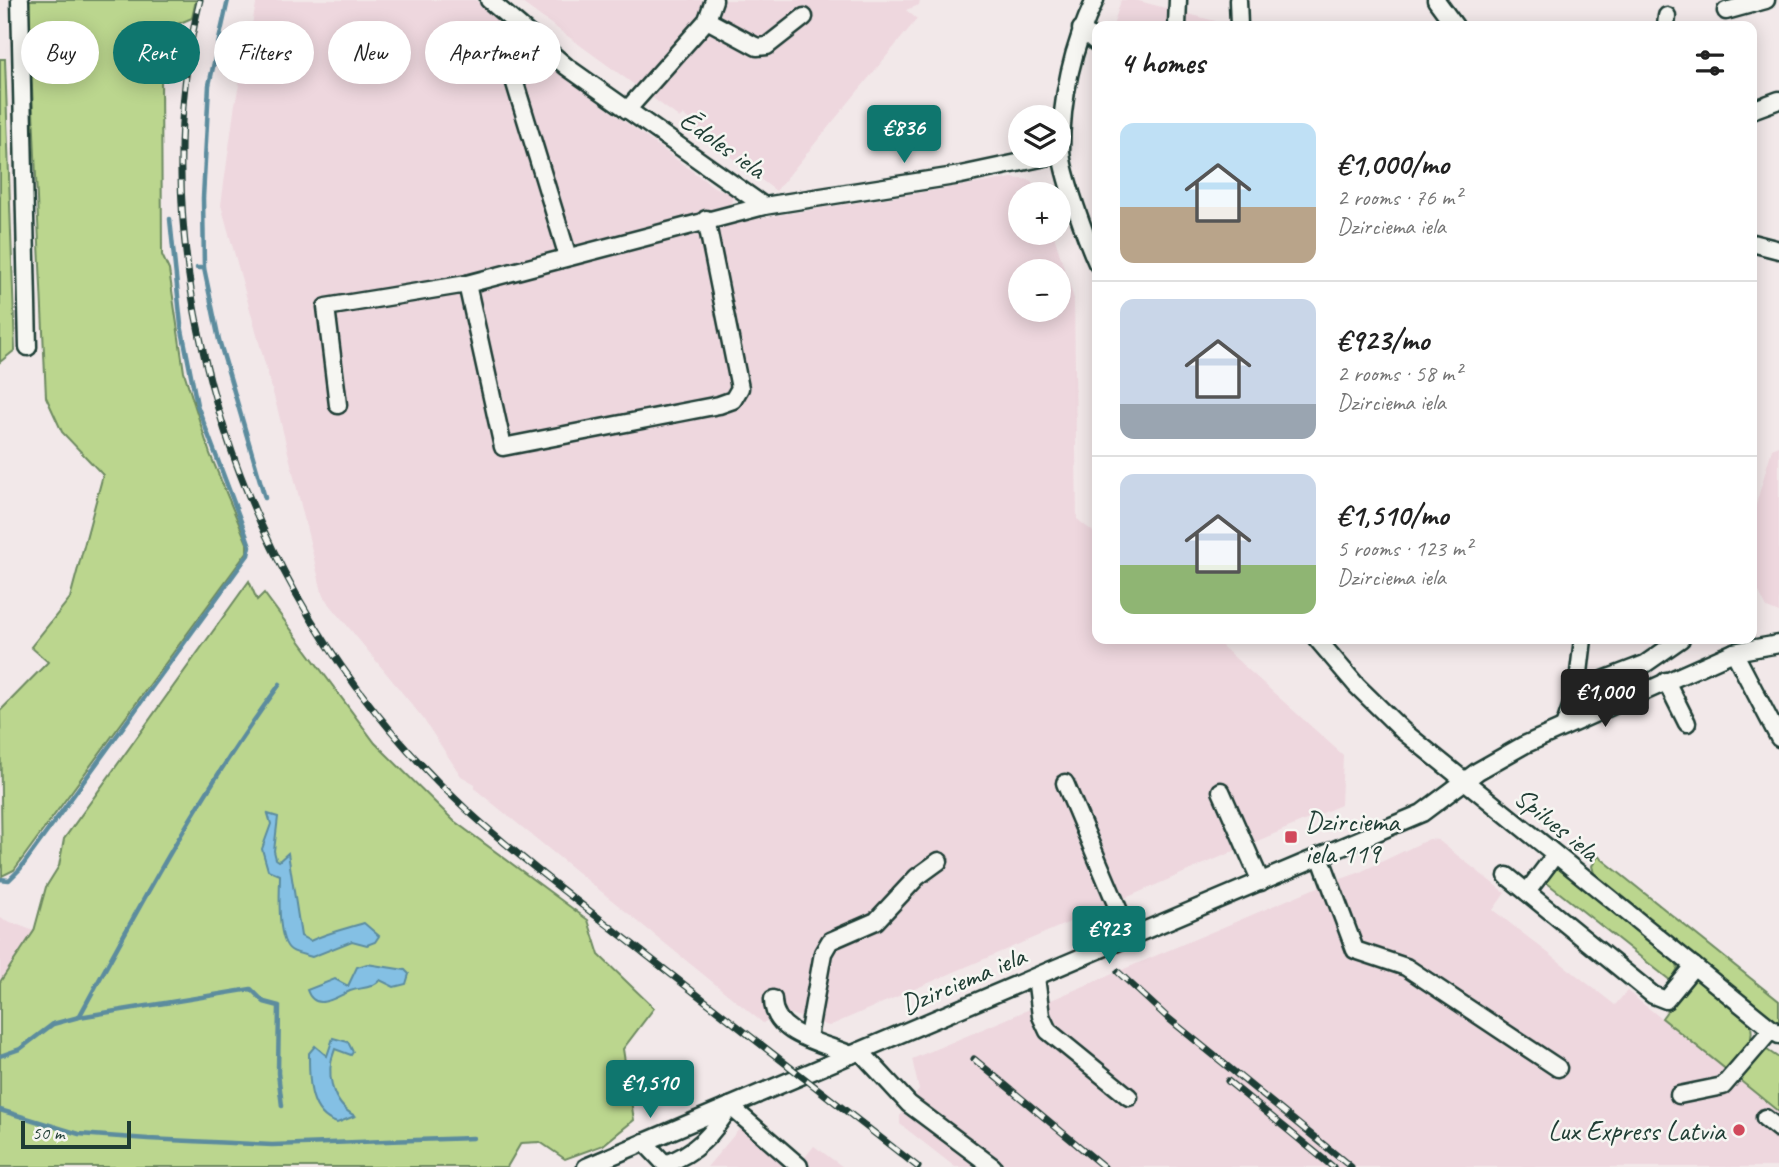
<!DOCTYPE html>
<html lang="en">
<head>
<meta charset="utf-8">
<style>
  body { margin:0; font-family:Caveat,sans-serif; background:#f6f6f6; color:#222; height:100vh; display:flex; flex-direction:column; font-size:26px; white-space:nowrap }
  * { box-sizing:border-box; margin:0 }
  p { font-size:23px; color:#767676 }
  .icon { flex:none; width:38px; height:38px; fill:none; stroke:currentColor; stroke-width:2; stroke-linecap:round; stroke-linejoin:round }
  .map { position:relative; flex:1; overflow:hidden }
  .sheet { position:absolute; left:1092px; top:21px; width:665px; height:623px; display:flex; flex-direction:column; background:#fff; border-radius:14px; box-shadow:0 4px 18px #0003 }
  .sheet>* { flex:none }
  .guide { position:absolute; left:21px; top:21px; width:665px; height:63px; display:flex; gap:14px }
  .fabs { position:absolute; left:1008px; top:105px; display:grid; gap:14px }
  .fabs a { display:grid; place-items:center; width:63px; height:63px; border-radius:50%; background:#fff; box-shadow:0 4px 18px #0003; font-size:35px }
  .scale { position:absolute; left:21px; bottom:18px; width:110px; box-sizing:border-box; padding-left:7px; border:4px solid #1f3d34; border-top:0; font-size:19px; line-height:24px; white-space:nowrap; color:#1f3d34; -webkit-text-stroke:5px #f6f6f2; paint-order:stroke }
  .price { position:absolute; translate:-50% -60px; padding:0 16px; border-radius:7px; background:#0f766e; color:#fff; font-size:23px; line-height:46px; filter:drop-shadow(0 2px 4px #0008) }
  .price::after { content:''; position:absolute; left:50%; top:42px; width:21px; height:16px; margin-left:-10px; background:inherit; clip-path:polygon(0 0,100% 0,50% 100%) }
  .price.current { background:#222; color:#fff }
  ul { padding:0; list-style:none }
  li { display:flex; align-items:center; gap:21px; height:175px; padding:0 28px }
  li+li { border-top:2px solid #e0e0e0 }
  li span { display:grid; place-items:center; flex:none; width:196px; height:140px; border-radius:14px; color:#555 }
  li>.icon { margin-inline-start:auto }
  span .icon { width:84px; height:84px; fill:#fffc; stroke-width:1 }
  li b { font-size:30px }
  h2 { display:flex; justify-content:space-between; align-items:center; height:84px; padding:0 28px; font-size:30px }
  .tag { padding:0 24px; border-radius:32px; background:#fff; box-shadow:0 4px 18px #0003; font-size:24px; line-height:63px }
  .tag.current { background:#0f766e; color:#fff }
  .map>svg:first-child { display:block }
  .built { fill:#eed7de; fill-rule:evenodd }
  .green { fill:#bbd68e; stroke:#6d8a61; stroke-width:2 }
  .water { fill:#84c0e4; stroke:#5c8c9e; stroke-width:2 }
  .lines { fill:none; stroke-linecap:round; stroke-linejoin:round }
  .stream { stroke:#5c8c9e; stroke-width:4.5 }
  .minor-casing { stroke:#1f3d34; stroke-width:21 }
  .minor { stroke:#f6f6f2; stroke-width:16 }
  .rail-casing { stroke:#1f3d34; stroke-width:7 }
  .rail { stroke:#f6f6f2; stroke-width:4.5; stroke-dasharray:13; stroke-linecap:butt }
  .poi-dot { fill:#d1495b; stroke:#f6f6f2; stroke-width:2.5 }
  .labels { text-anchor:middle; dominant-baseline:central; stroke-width:5; stroke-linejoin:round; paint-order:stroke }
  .street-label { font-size:28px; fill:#1f3d34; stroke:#f6f6f2 }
  .poi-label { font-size:28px; fill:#1f3d34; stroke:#f6f6f2; text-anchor:start }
</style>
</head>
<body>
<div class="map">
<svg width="1779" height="1167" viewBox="0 0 1779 1167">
  <rect width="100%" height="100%" fill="#f2e8e9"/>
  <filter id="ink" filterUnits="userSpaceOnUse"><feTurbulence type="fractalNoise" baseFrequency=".0143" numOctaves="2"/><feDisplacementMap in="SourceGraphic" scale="14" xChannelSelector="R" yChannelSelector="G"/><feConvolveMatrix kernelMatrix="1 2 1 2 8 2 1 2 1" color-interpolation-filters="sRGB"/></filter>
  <g filter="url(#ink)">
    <g class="built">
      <path d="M257,0H476L582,90L714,187L734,195L723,224L1012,178L1031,180L1038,194H1020V233H1053L1074,299L1077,519L1097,535V639H1214L1343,755L1341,805L829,1026L781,1011L763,1023L475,789V784L461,776L422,717L323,596L278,411L221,205L235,104ZM1020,271H1059V310H1020Z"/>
      <path d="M518,0H920L919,5L906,10L917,19L776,191L696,131L699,126L683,115L680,118Z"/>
      <path d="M1121,0H1135L1215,21L1216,26H1113Z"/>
      <path d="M1779,446V613L1767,608L1752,578V518L1772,449Z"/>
      <path d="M1429,839L1438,840L1505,893L1493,910L1615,1005L1627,991L1779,1112V1167H955L900,1124V1116L919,1090L912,1059L1313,889L1358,873Z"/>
      <path d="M0,918L34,931L0,982Z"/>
      <path d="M752,1121L802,1161L814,1146L843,1167H707L741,1127Z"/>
    </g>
    <g class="green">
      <path d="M28,0H196L192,18L173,26L161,74L162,255L169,270L184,372L210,454L247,543V552L14,870L2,876L0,711L48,662L31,647L70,598L103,475L62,432L46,397Z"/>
      <path d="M0,59H5L15,350L0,362Z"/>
      <path d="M249,581L257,600L264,593L375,743L454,821L588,920L599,955L654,1008L623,1049L634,1120L603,1145L565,1159L540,1142L521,1143L507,1167H0V982L34,931L46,887L59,866L64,839Z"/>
      <path d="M1598,856L1779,1001V1024L1595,877L1592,866Z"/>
      <path d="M1556,865L1674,959L1678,968L1671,981L1542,879Z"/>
      <path d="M1697,979L1750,1022C1757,1044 1741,1056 1728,1071L1662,1018L1688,982Z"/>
      <path d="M1767,1050L1779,1058V1112L1737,1078L1759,1053Z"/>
    </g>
    <g class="water">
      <path d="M268,814L278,817L274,851L276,859L279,861L288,853L301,936L310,941C329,932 345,929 364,923L379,936L375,942L367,945L352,941L312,957C306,955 297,954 291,950C276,940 280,891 280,875L268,870L262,849L271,824Z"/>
      <path d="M367,964L405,970L409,974L406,984L394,987L380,980C372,989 362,987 350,991C336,997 315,1013 307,990L335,979L348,986L357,967Z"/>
      <path d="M333,1038L348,1042L353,1052L351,1055L335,1049C325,1073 331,1103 355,1116L337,1123C308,1114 309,1079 309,1053L315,1046L327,1056Z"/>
    </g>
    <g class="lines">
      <g class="stream">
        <path d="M197,268H204L219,340L265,498"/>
        <path d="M204,268L203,198L209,85L228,0"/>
        <path d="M0,879L9,880L20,869L248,555L250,546L245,532L197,405L181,325L170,219"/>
        <path d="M79,1017L251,989L264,1002L279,1006L278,1073L282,1106"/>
        <path d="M0,1056L20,1049L53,1024L79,1017C141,903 203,788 280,684"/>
        <path d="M0,1110L79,1134L148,1139L272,1145L473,1138"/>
      </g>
      <g class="minor-casing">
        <g id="minor">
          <path d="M20,0L28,347"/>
          <path d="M489,0L567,67L764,206"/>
          <path d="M1095,0C1073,46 1061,99 1061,151C1062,173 1087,241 1097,263"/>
          <path d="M1238,0L1239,26"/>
          <path d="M1436,0L1455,26"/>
          <path d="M1726,11L1766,0"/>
          <path d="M707,20L757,47L767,46L804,17"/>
          <path d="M1177,26L1178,0"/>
          <path d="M1666,26L1667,16"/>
          <path d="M1081,29L1097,43"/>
          <path d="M507,57L568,257"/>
          <path d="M627,110L707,20L714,0"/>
          <path d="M1752,110L1779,100"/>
          <path d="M1752,243L1779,250"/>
          <path d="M467,284L503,447L719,405L733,400L740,388L706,219"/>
          <path d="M338,405L326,307L467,284L764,206L961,175L1050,156"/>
          <path d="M1317,639L1357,686L1403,731L1779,1035"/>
          <path d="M1734,652L1779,738"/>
          <path d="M1666,681L1687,723"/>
          <path d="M1577,690L1645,664L1681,639"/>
          <path d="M1564,727L1577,690L1583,639"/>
          <path d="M1065,783L1130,937"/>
          <path d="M1221,791L1261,882"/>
          <path d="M1320,856L1355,950L1406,967L1558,1068"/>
          <path d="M1507,876L1653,995L1666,1000L1694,966"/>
          <path d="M1527,892L1555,855"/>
          <path d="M1036,977L1041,1016L1048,1031L1129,1097"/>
          <path d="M773,999C772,1035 824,1043 851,1055"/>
          <path d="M808,1037L823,953L830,941L876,921L917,877L939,861"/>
          <path d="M860,1051L909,1104L993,1167"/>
          <path d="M1679,1095L1723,1086L1772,1029"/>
          <path d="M730,1106L799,1166"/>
          <path d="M1765,1118L1779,1129"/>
          <path d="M644,1142L665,1164C696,1153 713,1134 730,1106"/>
          <path d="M586,1167L1422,813L1478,771L1524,745L1734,652L1779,644"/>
        </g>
      </g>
      <use href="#minor" class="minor"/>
      <g class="rail-casing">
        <g id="rail">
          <path d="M200,0C173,108 176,228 200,337C238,518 330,684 467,810C523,861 585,907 645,954C736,1025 827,1096 918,1167"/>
          <path d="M1118,972L1168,1018L1351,1167"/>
          <path d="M974,1059L1104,1167"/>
          <path d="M1228,1081L1333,1167"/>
        </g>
      </g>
      <use href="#rail" class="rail"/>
    </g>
  </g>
  <g class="poi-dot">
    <rect x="1284" y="830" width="14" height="14" rx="3.5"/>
    <circle cx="1739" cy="1130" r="7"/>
  </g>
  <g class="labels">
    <g class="street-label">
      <text transform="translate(723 144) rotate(35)">Ēdoles iela</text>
      <text transform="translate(1557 824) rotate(39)">Spilves iela</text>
      <text transform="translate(963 980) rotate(-23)">Dzirciema iela</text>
    </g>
    <g class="poi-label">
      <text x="1305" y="821">Dzirciema<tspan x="1305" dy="32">iela 119</tspan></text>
      <text x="1725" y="1130" text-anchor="end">Lux Express Latvia</text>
    </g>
  </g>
</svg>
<div class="fabs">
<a><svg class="icon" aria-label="layers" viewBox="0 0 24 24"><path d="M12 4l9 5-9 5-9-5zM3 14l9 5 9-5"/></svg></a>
<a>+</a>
<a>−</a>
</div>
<div class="scale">50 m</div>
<b class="price" style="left:904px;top:165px">€836</b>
<b class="price current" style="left:1605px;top:729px">€1,000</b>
<b class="price" style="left:1109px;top:966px">€923</b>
<b class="price" style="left:650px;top:1120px">€1,510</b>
<div class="guide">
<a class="tag">Buy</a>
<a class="tag current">Rent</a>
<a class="tag">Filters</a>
<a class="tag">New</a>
<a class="tag">Apartment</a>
</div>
<section class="sheet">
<h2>4 homes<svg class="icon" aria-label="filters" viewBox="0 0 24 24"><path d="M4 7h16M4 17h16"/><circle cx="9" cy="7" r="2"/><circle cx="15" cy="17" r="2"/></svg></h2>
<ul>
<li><span style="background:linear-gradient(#bfe0f5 60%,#b9a48a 0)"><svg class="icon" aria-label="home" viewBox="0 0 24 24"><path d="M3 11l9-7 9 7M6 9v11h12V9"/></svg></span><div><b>€1,000/mo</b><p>2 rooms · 76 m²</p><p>Dzirciema iela</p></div></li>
<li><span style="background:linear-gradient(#c9d6e8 75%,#9aa5b1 0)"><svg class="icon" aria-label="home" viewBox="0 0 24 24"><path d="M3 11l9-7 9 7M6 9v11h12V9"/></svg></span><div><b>€923/mo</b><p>2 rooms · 58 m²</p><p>Dzirciema iela</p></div></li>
<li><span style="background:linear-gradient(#c9d6e8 65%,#8fb573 0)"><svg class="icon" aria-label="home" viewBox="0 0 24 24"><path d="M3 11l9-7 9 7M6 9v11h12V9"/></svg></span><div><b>€1,510/mo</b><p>5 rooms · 123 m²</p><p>Dzirciema iela</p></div></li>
</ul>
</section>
</div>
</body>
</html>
